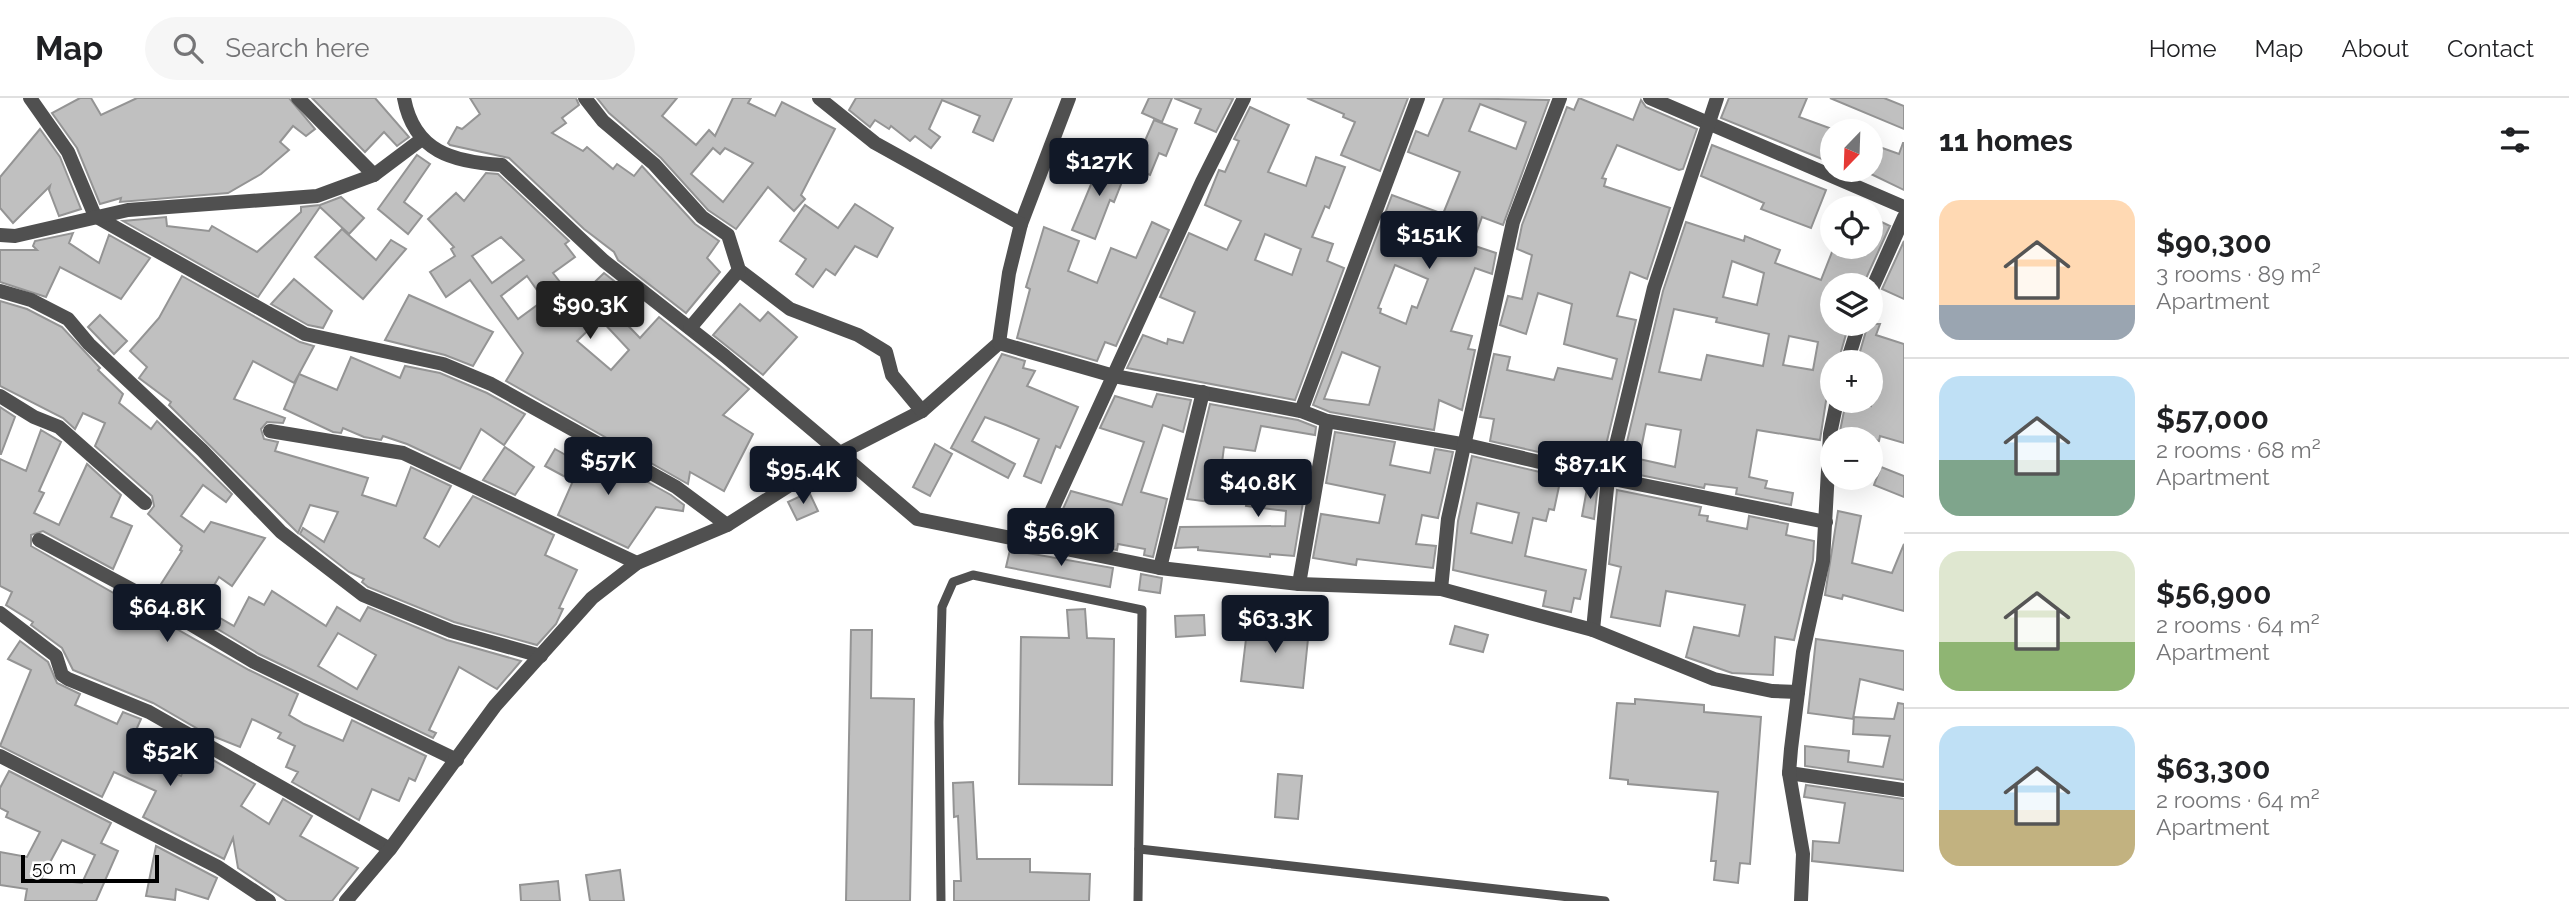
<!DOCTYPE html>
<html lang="en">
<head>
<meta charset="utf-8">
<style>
  body { margin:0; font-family:Raleway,sans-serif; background:#f6f6f6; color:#202124; height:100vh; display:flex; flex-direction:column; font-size:26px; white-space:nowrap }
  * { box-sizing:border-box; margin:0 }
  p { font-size:23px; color:#757577 }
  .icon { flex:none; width:38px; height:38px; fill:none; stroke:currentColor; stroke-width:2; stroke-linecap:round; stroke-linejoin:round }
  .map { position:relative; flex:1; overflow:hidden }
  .panel { display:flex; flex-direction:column; background:#fff; width:665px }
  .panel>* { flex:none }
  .needle { width:46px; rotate:203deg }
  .buttons { position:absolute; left:1820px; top:21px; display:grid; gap:14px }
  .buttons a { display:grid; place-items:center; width:63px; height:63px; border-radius:50%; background:#fff; box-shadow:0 7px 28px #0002; font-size:35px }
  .scale { position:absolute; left:21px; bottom:18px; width:138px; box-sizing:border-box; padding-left:7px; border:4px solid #000; border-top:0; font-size:19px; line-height:24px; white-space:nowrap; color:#000; -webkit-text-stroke:5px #fff; paint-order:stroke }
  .price { position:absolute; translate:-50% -60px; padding:0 16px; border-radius:7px; background:#111827; color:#fff; font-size:23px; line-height:46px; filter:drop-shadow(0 2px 4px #0008) }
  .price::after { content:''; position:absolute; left:50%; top:42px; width:21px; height:16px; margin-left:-10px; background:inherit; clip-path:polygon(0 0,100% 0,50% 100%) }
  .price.on { background:#222; color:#fff }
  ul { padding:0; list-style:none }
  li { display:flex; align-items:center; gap:21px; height:175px; padding:0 35px }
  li+li { border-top:2px solid #e0e0e0 }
  li span { display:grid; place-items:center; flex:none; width:196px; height:140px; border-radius:21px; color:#555 }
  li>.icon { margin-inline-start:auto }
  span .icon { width:84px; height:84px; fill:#fffc; stroke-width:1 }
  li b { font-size:30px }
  h2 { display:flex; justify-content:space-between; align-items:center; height:84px; padding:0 35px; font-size:30px }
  header { display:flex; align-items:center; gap:42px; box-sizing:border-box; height:98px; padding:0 35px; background:#fff; border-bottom:2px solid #e0e0e0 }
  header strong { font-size:33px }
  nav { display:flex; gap:38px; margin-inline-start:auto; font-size:24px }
  .search { width:490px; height:63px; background:#f6f6f6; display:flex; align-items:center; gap:18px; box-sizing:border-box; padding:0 24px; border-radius:38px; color:#757577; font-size:26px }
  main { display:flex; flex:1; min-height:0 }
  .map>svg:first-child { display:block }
  .building { fill:#c0c0c0; stroke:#949494; stroke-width:2; fill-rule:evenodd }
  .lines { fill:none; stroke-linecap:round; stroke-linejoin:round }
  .lane { stroke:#505050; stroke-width:9 }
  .street { stroke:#505050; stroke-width:14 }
</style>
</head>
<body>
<header>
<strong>Map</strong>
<div class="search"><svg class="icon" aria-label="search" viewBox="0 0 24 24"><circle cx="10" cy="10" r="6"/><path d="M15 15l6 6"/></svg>Search here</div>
<nav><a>Home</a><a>Map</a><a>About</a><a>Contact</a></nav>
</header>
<main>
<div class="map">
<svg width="1904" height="803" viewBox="0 0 1904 803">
  <rect width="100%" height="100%" fill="#fff"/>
  <g class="building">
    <path d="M80,0H91L101,17L137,0H289L315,31L306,38L293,28L280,44L289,52L261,76L228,95L120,104L121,100L100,106L77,50L52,15Z"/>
    <path d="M312,0H375L409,39L397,48L384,34L365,54Z"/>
    <path d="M470,0H576L579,7L562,20L566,25L552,35L583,53L587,49L613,71L617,66L634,78L642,68L695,126L719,143L707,160L720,174L686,215L618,162L614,154L584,131L509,60L450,47L448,45L457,29L462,31L480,16Z"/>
    <path d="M597,0H677L662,18L696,47L709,32L715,38L733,0H751L748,5L775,18L782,4L835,31L801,97L805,101L794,113L768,89L736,131L708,112L661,60L609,15ZM713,50L720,56L725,50L753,65L723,104L691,76Z"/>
    <path d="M856,0H1012L993,43L973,34L980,18L942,2L929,31L940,39L931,50L915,38L910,43L891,28L889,31L875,22L870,29L849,12Z"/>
    <path d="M1149,0H1172L1162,24L1142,15Z"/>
    <path d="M1174,0H1229L1233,1L1216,34L1195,25L1201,11Z"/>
    <path d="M1307,0H1408L1380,73L1341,57L1355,24L1343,19L1344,16Z"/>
    <path d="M1444,0L1549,2L1503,127L1482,119L1472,147L1496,155L1492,176L1475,170L1451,233L1472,238L1468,251L1475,252L1462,312L1439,302L1434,332L1330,314L1313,307L1392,97L1443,116L1460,74L1408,54L1416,33L1428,38ZM1480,6L1526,24L1516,51L1469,33ZM1395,167L1428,181L1417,210L1412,208L1406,226L1380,215L1381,211L1378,210ZM1342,254L1380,269L1369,307L1324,301Z"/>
    <path d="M1579,0L1633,22L1641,2L1646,9L1697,31L1683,71L1679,72L1617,47L1602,80L1606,81L1604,88L1670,110L1647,181L1630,174L1617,218L1636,222L1601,368L1490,343L1494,321L1480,319L1494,256L1510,259L1507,272L1554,282L1558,270L1612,281L1617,261L1564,246L1572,206L1538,195L1526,236L1500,227L1508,198L1522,201L1532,157L1517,151L1522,127L1567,9L1574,12Z"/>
    <path d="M1729,0H1807L1799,19L1832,31V65L1721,20Z"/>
    <path d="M1830,0H1884L1904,8V31Z"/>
    <path d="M1250,9L1289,27L1268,74L1306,88L1316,59L1345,69L1329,110L1325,108L1312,139L1333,146L1327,163L1344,170L1295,302L1127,270L1143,237L1167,246L1168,241L1183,245L1195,214L1160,199L1189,135L1227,152L1241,123L1205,107L1219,72L1225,74L1239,43L1234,41ZM1265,136L1301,151L1292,177L1255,162Z"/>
    <path d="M1154,22L1177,31L1166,58L1159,55L1150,77L1133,70Z"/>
    <path d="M40,31L60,59L81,111L59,118L49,92L50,88L13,125L0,110V79Z"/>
    <path d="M1063,43L1077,48L1065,79L1051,73Z"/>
    <path d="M1903,45H1904V92L1871,76V46L1899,56Z"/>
    <path d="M1712,47L1826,92L1811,130L1761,111L1764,105L1701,78Z"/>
    <path d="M417,57L430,66L404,104L422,118L408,136L378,111Z"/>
    <path d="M1102,60L1127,71L1114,104L1110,102L1095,141L1072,132Z"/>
    <path d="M486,75L498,76L569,143L565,146L575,159L553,175L575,203L604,175L628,194L611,210L640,240L659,219L749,291L723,317L753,336L724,393L690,374L688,386L506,283L523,255L470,182L446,199L430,174L455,158L451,151L454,149L428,121L456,95L464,103ZM501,139L524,162L492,185L472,158ZM527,178L544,202L518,221L501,198ZM600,221L629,252L611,272L577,243Z"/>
    <path d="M341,99L364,120L349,136L320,109L258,199L123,123L166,119L167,128L209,133L212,128L257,154L301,114V109L320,107Z"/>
    <path d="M855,106L893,130L877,159L855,148L835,177L826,171L813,189L796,176L806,161L780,143L805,107L838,130Z"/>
    <path d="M1871,119L1890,128L1863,187H1832V226H1849L1838,264H1832L1820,342L1757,332L1749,379L1767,383L1765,390L1793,395L1791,407L1736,396L1737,390L1705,386L1704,390L1620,373L1663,193L1686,124L1744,143L1745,138L1780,152L1775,165L1821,182L1834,149H1871ZM1732,163L1764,175L1757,207L1723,199ZM1674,211L1717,220L1716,224L1769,236L1763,268L1707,257L1701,282L1659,274ZM1789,238L1818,244L1813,272L1783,267ZM1646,326L1681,332L1675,369L1639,361Z"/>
    <path d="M1152,124L1169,132L1116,248L1105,244L1097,263L1017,240L1030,191L1026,189L1044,129L1079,143L1068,173L1097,185L1111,150L1136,160Z"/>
    <path d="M342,131L376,162L391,142L406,151L363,201L315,159Z"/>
    <path d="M73,135L69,145L99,165L109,137L150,160L121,201L60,169L46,199L0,184V152H37L33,148L35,143Z"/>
    <path d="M1904,143V201L1882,191Z"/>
    <path d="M182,178L300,244L314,248L299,276L337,292L351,259L400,280L405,268L440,275L487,295L525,316L504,347L481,331L460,371L407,346L383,338L381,342L364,339L343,330L341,335L333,334L284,311L299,276L294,285L253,263L234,301L285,320L283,325L267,324L261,331L264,341L278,344L275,353L368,380L362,397L396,408L411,369L451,388L424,440L439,449L473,398L554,437L545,457L577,472L559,510L563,511L556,526L537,547L454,524L368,489L362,484L364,481L349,474L300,436L303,430L324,444L338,414L310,407L298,435L169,307L171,304L139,280L147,269L130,253L159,220Z"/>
    <path d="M294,181L332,213L323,230L308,227L271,206Z"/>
    <path d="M409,197L493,234L473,268L445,257L385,242Z"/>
    <path d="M0,203L27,211L62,229L100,270L98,272L123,296L119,305L151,331L157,323L232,396L226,404L203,387L181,418L204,434L211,424L265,440L232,488L219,479L201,509L234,528L249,499L264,507L272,493L326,528L337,509L360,523L368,509L447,542L521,563L497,591L459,569L429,632L436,635L433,640L259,556L156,494L182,453L180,452L182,448L148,416L154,408L152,398L95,348L105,325L83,315L75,331L63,320L0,288ZM338,535L376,557L357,591L318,568Z"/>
    <path d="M740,206L760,223L768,214L797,239L763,277L713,237Z"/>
    <path d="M100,217L127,243L114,256L88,229Z"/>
    <path d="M1868,226H1880L1876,237L1904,246V345L1880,338L1879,343L1840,333L1846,303L1871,308V264H1857Z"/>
    <path d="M1002,256L1025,263L1023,270L1035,273L1027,288L1078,309L1060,350L1056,348L1041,385L1024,378L1039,341L1006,327L985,319L972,343L1015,366L1008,380L951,350Z"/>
    <path d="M1157,296L1191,302L1183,334L1163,327L1141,394L1167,401L1153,459L1144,457L1145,451L1118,446L1117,452L1051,438L1071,393L1122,407L1144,344L1100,330L1115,298L1152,309Z"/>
    <path d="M1210,306L1298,322L1316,329L1315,337L1261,328L1255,353L1224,349L1217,405L1187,401Z"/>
    <path d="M0,309L15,319L1,356H0Z"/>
    <path d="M41,332L61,344L39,393L44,395L34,415L59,427L87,366L121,397L111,419L132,428L113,471L43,433L31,437V448L249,572L298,596L289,617L304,626L343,643L352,622L426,658L415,683L409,680L399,703L372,691L359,722L292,684L298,674L286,669L295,648L278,640L281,635L252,621L240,649L205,635L153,605L73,572L62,550L31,527L33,524L6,507L12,494L0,488V361L26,373Z"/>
    <path d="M1335,334L1395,344L1390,367L1430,375L1435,351L1453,354L1438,420L1422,417L1416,446L1436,448L1433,470L1357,461L1356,467L1313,460L1321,416L1379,425L1385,397L1326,385Z"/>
    <path d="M935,346L952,356L930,398L913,389Z"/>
    <path d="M505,349L534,369L515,397L483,382Z"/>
    <path d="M555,351L580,365L588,351L671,397L684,407L683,413L656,409L628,450L558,417L573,383L545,368Z"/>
    <path d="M1472,358L1561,379L1554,412L1549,411L1546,423L1533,420L1525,458L1586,472L1580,501L1574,500L1571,514L1543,508L1546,493L1453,472L1458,423ZM1477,405L1519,415L1512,445L1471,435Z"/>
    <path d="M1267,366L1308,374L1294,458L1270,456V459L1198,452V449L1175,450L1180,429L1285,428L1286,413L1246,408L1250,382L1264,384Z"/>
    <path d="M1881,369L1904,378V399L1874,387Z"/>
    <path d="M1588,385L1598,387L1594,421L1582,418Z"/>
    <path d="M1617,392L1701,409L1699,417L1708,418L1707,423L1747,431L1749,418L1788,426L1786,437L1814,443L1813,462L1794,542L1775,539L1773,577L1732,575L1686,559L1694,529L1739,538L1745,507L1666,493L1660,528L1611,519L1621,469L1609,466Z"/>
    <path d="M809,394L818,413L797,422L788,404Z"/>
    <path d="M1838,413L1861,418L1852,465L1892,475L1904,446V513L1843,497L1842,501L1825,497Z"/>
    <path d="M1010,452L1113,470L1110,489L1006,469Z"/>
    <path d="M1141,476L1162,480L1160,495L1139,492Z"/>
    <path d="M1085,511L1087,540L1114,541L1112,687L1019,686L1021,539L1069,540L1067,512Z"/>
    <path d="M1204,517L1205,537L1176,539L1175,518Z"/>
    <path d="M1248,524L1309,531L1303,590L1241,583Z"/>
    <path d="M1455,528L1488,537L1483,554L1450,546Z"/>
    <path d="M851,532H872L871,600L914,601L910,803H846Z"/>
    <path d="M1816,541L1904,553V592L1860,581L1853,621L1808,615Z"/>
    <path d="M20,543L48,564L57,585L80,596L75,607L117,626L123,614L141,621L128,650L145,658L144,662L181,678L192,650L255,686L241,708L269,726L283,701L312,718L300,738L358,770L332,803H287L238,770L233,740L224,761L143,719L156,693L114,674L102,699L0,648L31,572L8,561Z"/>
    <path d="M1635,601L1704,607V614L1761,619L1750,766L1740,765L1738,785L1714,782L1716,763H1711L1718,694L1628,686V682L1610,680L1617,605L1635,606Z"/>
    <path d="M1898,605L1904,606V682L1805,668V648L1849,653L1848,664L1883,669L1890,638L1853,636L1854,619L1894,621Z"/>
    <path d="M9,673L111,725L101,745L118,753L96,803H25L27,791L0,787V754L27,759L40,734L6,719L8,714L0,710V690ZM62,742L95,757L82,785L41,781Z"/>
    <path d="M1278,676L1302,678L1298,721L1275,719Z"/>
    <path d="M973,684L977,761H1030V774L1090,776L1089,803H954V783H961L958,718L954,719L953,685Z"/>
    <path d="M1806,687L1904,701V773L1812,763L1813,743L1839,745L1845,705L1804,699Z"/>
    <path d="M156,748L217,780L208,801L176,791L175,802L146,798Z"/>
    <path d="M620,772L624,803H590L586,777Z"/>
    <path d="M558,783L560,803H521L520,787Z"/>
  </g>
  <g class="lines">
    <g class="lane">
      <path d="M1139,751L1605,803"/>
      <path d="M941,803L939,624L942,509L953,484L973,477L1142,512L1138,803"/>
    </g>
    <g class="street">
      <path d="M30,0L68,54L95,118L305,236L443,266L491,286L676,389L727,427"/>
      <path d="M298,0L374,77"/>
      <path d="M404,0C414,54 453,64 502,67L604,163L725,258L840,355L922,313L999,245L1009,175L1021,126L1069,0"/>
      <path d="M585,0L603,23L654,66L702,119L728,137L739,172L790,211L858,237L886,254L892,277L922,313"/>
      <path d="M819,0L875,45L1021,126"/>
      <path d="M1650,0L1904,109"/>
      <path d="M0,137L15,138L128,112L317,98L374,77L422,41"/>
      <path d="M0,193L31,202L68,221L89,246L202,352L281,434L363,497L451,533L541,558"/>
      <path d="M1871,193L1904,119"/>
      <path d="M690,230L739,172"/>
      <path d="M999,245L1114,278L1301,313L1327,323L1467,347L1608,380L1826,424"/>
      <path d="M1847,264L1859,226"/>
      <path d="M0,298L34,319L59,329L145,405"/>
      <path d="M1301,313L1418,0"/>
      <path d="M270,333L403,355L637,465"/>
      <path d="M39,442L140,496L254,564L457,662"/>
      <path d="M1036,447L1202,84L1244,0"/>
      <path d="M1160,470L1203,294"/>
      <path d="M1299,486L1327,323"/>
      <path d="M1441,491L1448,421L1513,124L1560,0"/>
      <path d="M0,515L56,558L62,577L68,581L149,614L390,751"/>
      <path d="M1593,532L1608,380L1654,190L1717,0"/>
      <path d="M0,658L218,769L269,803"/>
      <path d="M1789,675L1904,692"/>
      <path d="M346,803L390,751L495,608L592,500L637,465L727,427L840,355L917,421L1160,470L1299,486L1441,491L1593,532L1714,581L1772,593L1798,594"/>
      <path d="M1801,803L1803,756L1789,675L1791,651L1803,554L1823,463L1830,336L1837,303"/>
    </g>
  </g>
</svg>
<div class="buttons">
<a><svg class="needle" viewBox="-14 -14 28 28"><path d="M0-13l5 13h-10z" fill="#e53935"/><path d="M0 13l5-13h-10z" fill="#757577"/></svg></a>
<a><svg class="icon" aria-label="locate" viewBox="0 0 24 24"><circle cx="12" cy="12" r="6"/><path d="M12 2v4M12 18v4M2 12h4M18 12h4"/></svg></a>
<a><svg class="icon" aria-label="layers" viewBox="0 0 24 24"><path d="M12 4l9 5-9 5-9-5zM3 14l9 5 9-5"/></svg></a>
<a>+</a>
<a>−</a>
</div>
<div class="scale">50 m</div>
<b class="price" style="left:1099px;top:100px">$127K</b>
<b class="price" style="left:1429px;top:173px">$151K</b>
<b class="price on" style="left:590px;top:243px">$90.3K</b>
<b class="price" style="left:608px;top:399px">$57K</b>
<b class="price" style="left:1590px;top:403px">$87.1K</b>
<b class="price" style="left:803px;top:408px">$95.4K</b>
<b class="price" style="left:1258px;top:421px">$40.8K</b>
<b class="price" style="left:1061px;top:470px">$56.9K</b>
<b class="price" style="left:167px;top:546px">$64.8K</b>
<b class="price" style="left:1275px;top:557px">$63.3K</b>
<b class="price" style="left:170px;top:690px">$52K</b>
</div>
<section class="panel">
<h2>11 homes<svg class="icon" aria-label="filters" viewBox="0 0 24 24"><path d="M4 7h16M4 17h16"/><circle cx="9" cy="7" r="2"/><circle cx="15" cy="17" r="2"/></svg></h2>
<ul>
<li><span style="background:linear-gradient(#ffd9b3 75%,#9aa5b1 0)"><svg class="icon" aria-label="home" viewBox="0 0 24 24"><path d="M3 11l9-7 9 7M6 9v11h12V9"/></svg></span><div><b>$90,300</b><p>3 rooms · 89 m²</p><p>Apartment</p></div></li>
<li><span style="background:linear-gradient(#bfe0f5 60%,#7fa58c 0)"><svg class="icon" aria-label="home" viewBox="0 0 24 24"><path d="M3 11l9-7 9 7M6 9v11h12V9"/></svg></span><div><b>$57,000</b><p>2 rooms · 68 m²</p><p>Apartment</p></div></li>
<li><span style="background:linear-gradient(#dfe7d0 65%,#8fb573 0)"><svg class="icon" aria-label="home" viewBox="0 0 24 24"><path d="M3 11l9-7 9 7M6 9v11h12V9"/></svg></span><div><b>$56,900</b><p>2 rooms · 64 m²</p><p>Apartment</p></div></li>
<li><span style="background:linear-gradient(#bfe0f5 60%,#c2b280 0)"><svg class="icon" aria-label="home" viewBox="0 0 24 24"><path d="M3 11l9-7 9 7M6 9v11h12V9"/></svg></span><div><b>$63,300</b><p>2 rooms · 64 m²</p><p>Apartment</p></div></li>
</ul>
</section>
</main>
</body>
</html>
